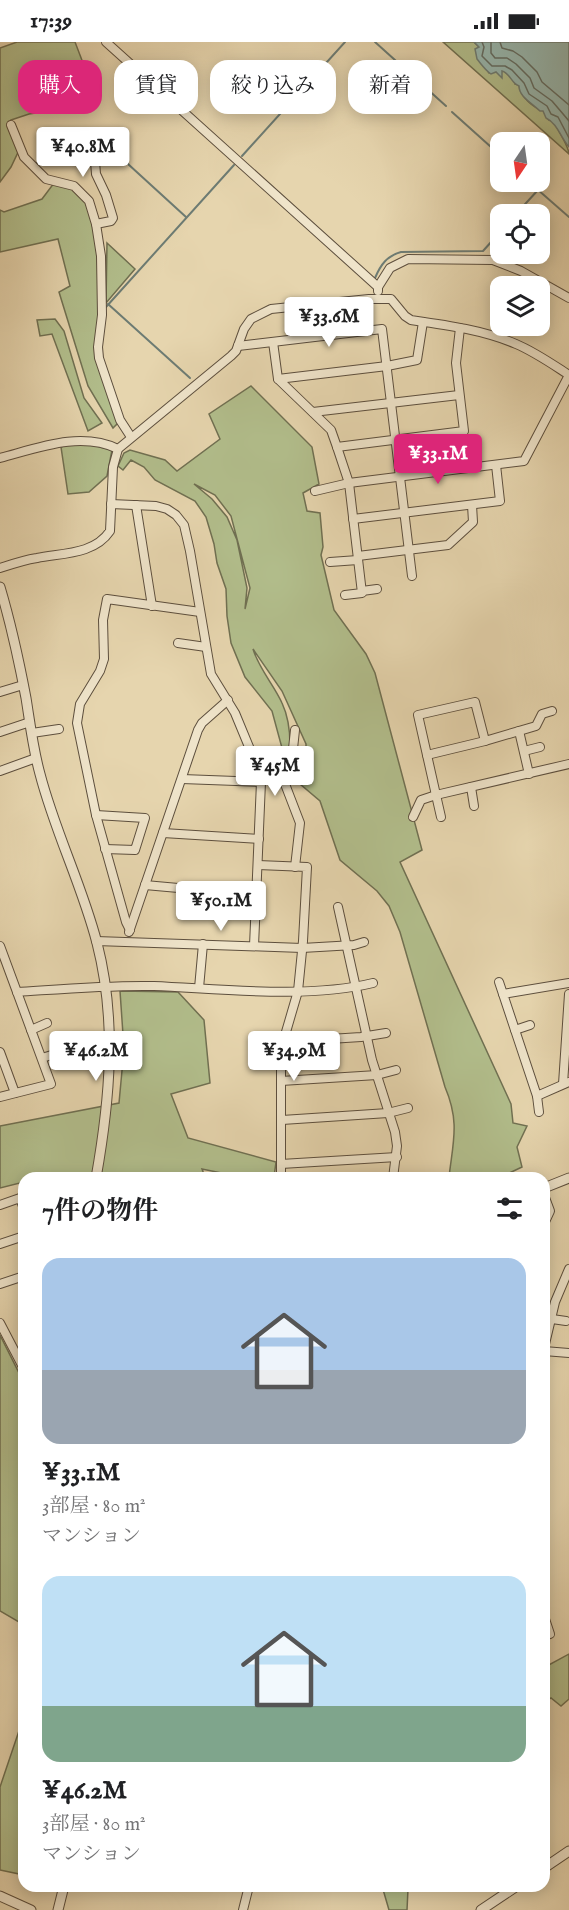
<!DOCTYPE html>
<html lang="ja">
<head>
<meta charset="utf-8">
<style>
  body { margin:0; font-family:"IM FELL English","Noto Serif JP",serif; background:#f2f2f2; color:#202124; height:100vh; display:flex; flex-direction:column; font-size:22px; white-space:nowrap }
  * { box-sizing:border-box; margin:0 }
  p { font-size:20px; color:#757577 }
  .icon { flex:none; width:33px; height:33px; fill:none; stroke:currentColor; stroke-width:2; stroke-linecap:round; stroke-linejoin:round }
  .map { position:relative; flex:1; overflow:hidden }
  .details { position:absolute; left:18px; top:1130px; width:532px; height:720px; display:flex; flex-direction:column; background:#fff; border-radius:18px; box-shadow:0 3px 15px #0003 }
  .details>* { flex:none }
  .guide { position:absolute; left:18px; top:18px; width:534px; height:54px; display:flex; gap:12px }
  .needle { width:39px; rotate:193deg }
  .fabs { position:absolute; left:490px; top:90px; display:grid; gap:12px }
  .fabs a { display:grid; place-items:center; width:60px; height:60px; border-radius:12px; background:#fff; box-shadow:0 3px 15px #0003; font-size:30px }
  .price { position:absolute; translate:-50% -51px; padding:0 14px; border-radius:6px; background:#fff; color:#222; font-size:20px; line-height:39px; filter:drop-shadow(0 2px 3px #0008) }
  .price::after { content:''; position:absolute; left:50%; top:36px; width:18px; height:14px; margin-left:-9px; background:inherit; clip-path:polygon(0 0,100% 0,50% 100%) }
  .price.on { background:#db2777; color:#fff }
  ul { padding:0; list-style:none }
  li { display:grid; align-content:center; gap:12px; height:318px; padding:0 24px }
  li span { display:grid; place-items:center; height:186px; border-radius:18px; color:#555 }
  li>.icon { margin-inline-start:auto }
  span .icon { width:108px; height:108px; fill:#fffc; stroke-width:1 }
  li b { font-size:26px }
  h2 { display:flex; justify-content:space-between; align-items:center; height:72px; padding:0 24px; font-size:26px }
  .chip { padding:0 21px; border-radius:18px; background:#fff; box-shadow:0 3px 15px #0003; font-size:21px; line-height:54px }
  .chip.on { background:#db2777; color:#fff }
  .status { display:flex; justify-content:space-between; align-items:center; height:42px; padding:0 30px; background:#fff; direction:ltr }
  .status svg { height:16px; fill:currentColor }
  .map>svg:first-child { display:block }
  .green { fill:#b2be8c; stroke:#707052; stroke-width:1.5; fill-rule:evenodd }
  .water { fill:#97b8b0; stroke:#6d7c74; stroke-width:1.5 }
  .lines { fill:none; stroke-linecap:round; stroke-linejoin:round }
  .shore { stroke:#636d64; stroke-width:1.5 }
  .stream { stroke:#6d7c74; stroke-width:2 }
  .minor-casing { stroke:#5d4f3e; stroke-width:10 }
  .tertiary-casing { stroke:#5d4f3e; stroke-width:11 }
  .minor { stroke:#efe4ca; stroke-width:8 }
  .tertiary { stroke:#efe4ca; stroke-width:9 }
</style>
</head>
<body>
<div class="status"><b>17:39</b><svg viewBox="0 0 49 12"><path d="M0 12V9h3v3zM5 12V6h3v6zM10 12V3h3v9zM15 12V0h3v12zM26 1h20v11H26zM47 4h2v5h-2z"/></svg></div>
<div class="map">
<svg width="569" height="1868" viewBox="0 0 569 1868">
  <rect width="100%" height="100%" fill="#e6d5ae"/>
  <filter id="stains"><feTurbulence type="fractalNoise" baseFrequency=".00333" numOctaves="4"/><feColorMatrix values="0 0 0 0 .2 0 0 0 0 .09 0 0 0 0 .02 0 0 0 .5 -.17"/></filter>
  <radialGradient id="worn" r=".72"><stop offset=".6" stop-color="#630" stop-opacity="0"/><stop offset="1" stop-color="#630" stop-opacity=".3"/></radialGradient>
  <g class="green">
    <path d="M17,0H75L88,34L87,53L75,65L29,72L11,78L21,104L11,125L0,140V6Z"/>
    <path d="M443,0H474L479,5L478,7L483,22L489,31L503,28L513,37L515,42L519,43C520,54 533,66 543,68L549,78L553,79C557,85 569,106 569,112Z"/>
    <path d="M54,141L73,145L89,164L98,210L99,271L96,300L118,381L113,386L88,344L59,250L70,244L58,197L0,210V168L4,170L42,157Z"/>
    <path d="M107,201L135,227L106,261Z"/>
    <path d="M55,277L64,289L84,356L102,381L88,389L52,292L40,294L37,278Z"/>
    <path d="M251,344L312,405L319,442L303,451L307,469L320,471L323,505L321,513L334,568L366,612L375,631L422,808L400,820L511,1062L513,1081L527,1084L517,1105L522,1125L501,1135H449C453,1100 460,1080 445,1045L400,890L389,864L377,849L340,818L320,759L300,742L306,721V702L282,649L253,607C259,627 274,643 282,661C291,680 291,702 289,722L282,706L272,669L245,635L231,601L227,574L226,547L217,521L214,502L206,475L195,459L155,438L144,425L131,418L123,428L118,424L124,411L130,408L165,418L177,429L220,397L209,372ZM194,442L215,453L231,474L250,546L245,567L247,546L237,498L227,475L212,457Z"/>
    <path d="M69,402H89L112,408L107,434L89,450L68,452L61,405Z"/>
    <path d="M120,949L178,950L204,978L210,1041L171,1052L188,1096L276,1120L274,1135H241L202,1127L205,1135L88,1136V1131L82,1132L80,1135L24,1136V1140L0,1146V1084L119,1061L124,1007Z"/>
    <path d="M0,1293L24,1341V1583L0,1569Z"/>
    <path d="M569,1612V1657L561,1664L551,1656L545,1660V1625Z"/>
    <path d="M24,1674V1833L0,1828V1745Z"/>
    <path d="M382,1844H423L408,1847L407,1868H389Z"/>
  </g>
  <path class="water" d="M474,0H569V105C560,95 558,82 546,76L543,69H540C532,61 519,55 519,44C511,41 510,31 502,29V36L496,30L491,32C485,28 482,23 477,17L475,7L479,5Z"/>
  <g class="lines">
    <g class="shore">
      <path d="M482,0L484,5L482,14L492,24H505L512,28L524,41L529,52L547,64L551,72L558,75L569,96"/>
      <path d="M491,0V11L495,16H507L516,22L530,36L534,46L552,59L569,79"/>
      <path d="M500,0L502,6L513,9L522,15L537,30L542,40L569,63"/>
    </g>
    <g class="stream">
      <path d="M375,0L446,64"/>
      <path d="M452,70L501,114"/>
      <path d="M99,101H105L186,175"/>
      <path d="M242,114L345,0"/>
      <path d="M37,121L91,103"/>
      <path d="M529,140L569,175"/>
      <path d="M516,172L538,148"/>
      <path d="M375,236C381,222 387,214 401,210L483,209L501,189"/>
      <path d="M108,262L190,336"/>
      <path d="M106,265L234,123"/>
    </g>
    <g class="minor-casing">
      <g id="minor">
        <path d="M106,0L378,245"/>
        <path d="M11,83L24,115L46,137L74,144L89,159L96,182L101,214L102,273L98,305L99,316L120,378L131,395"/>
        <path d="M93,95L96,132L106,153L113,176L111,179L96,182"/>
        <path d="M378,249V245L390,226L408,217L493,218L521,229L569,256"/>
        <path d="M273,300L278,337L331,388L337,405L349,441L362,551L345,553"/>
        <path d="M238,304L382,287L412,534"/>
        <path d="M278,337L387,324L417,318L423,280"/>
        <path d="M313,370L459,353"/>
        <path d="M337,405L464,389L456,321L460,286"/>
        <path d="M0,416C38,406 80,389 118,407"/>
        <path d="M111,462L156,464L167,467L176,473L184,483L190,509L211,632L235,671L259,729L261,740L254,904"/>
        <path d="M136,463L152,564"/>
        <path d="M353,477L500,459L496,423"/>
        <path d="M358,514L448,503L473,480L472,463"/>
        <path d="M330,520L358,518"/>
        <path d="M0,526C12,522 24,518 37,516C61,511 94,513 110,489L113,425L118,407L231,314L236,309L244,287L251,277L271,267L369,257H391L405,274L411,278C446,283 483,288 516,302C535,310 552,322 569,333L524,419L349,441L315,449"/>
        <path d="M362,549L377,547"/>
        <path d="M178,601L206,605"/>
        <path d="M0,650L23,643"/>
        <path d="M552,669L542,672L536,684L485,699L475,660L418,673L436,753L569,722"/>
        <path d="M519,689L529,732"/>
        <path d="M0,690L30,680"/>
        <path d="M32,691L59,687"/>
        <path d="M524,709L540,705"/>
        <path d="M427,713L485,699"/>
        <path d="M0,729L36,716"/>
        <path d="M182,737L261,740"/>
        <path d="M471,745L474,764"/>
        <path d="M96,773L145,776L135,808L105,807"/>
        <path d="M413,775L421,758L436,753L441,775"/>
        <path d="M163,791L259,797"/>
        <path d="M258,823L307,825L303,899L298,949L281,1007V1136"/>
        <path d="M295,825L300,781L285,742L292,716L295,688"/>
        <path d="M145,843L257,853"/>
        <path d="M338,865L372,1018L395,1090L397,1104L393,1136"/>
        <path d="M130,888L126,880L96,773L77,681L80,662L100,629L104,617L103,578L107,557L200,570"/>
        <path d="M129,890L198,688L202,681L228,658"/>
        <path d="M96,899L302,906L354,903L364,900"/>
        <path d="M0,904L51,1042L0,1055"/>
        <path d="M499,940L503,952"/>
        <path d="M569,941L503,952L537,1054L569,1040"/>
        <path d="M199,946L203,902"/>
        <path d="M17,950C63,947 108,943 154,944C223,947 307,957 373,941"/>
        <path d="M31,988L47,981"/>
        <path d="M515,988L530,983"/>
        <path d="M283,1000L361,995L386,991"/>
        <path d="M0,1010L15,1051"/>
        <path d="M42,1016L58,1011"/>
        <path d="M281,1039L377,1033L396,1028"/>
        <path d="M563,1042L569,952"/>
        <path d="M537,1054L539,1070"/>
        <path d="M282,1078L388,1071L408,1066"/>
        <path d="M281,1122L397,1115"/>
        <path d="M544,1153L550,1169L544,1182"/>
        <path d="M0,1163L20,1156L24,1167"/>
        <path d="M0,1202L24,1194"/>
        <path d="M0,1242L24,1234"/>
        <path d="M552,1277L566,1279"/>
        <path d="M0,1281L24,1327"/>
        <path d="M544,1306L555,1260L569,1227"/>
        <path d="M544,1309L569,1311"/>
        <path d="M544,1574L550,1592L544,1594"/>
        <path d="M243,1868L249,1844"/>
      </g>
    </g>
    <g class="tertiary-casing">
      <g id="tertiary">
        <path d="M0,545C11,582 19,619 26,656C30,681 33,707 40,732C55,790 82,843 97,901C117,979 110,1057 96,1136"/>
        <path d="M544,1146L569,1136"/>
        <path d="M544,1826L569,1809"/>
        <path d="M0,1854L31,1868"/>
        <path d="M58,1868L64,1844"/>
        <path d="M481,1868L517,1844"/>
      </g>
    </g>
    <use href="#minor" class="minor"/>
    <use href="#tertiary" class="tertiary"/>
  </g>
  <rect width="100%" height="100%" filter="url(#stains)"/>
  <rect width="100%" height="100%" fill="url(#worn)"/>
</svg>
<div class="fabs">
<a><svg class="needle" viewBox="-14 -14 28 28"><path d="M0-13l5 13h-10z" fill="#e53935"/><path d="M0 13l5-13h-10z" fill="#757577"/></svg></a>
<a><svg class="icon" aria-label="locate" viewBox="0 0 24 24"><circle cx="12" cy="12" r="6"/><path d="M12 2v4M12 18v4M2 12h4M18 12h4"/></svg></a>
<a><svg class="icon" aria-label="layers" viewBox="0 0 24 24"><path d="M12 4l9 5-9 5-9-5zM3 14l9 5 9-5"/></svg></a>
</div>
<b class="price" style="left:83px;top:136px">¥40.8M</b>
<b class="price" style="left:329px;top:306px">¥33.6M</b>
<b class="price on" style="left:438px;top:443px">¥33.1M</b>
<b class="price" style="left:275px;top:755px">¥45M</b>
<b class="price" style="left:221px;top:890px">¥50.1M</b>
<b class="price" style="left:96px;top:1040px">¥46.2M</b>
<b class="price" style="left:294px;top:1040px">¥34.9M</b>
<div class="guide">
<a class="chip on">購入</a>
<a class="chip">賃貸</a>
<a class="chip">絞り込み</a>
<a class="chip">新着</a>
</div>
<section class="details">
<h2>7件の物件<svg class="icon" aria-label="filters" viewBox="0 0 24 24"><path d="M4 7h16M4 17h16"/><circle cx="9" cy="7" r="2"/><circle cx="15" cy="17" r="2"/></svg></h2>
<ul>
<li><span style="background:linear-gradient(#a9c7e8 60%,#9aa5b1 0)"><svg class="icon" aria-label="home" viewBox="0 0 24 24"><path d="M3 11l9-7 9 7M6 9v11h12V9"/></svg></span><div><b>¥33.1M</b><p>3部屋 · 80 m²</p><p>マンション</p></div></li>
<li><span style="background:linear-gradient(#bfe0f5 70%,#7fa58c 0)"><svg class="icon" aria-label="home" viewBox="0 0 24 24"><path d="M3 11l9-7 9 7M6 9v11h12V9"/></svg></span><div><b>¥46.2M</b><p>3部屋 · 80 m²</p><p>マンション</p></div></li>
</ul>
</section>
</div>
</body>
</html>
